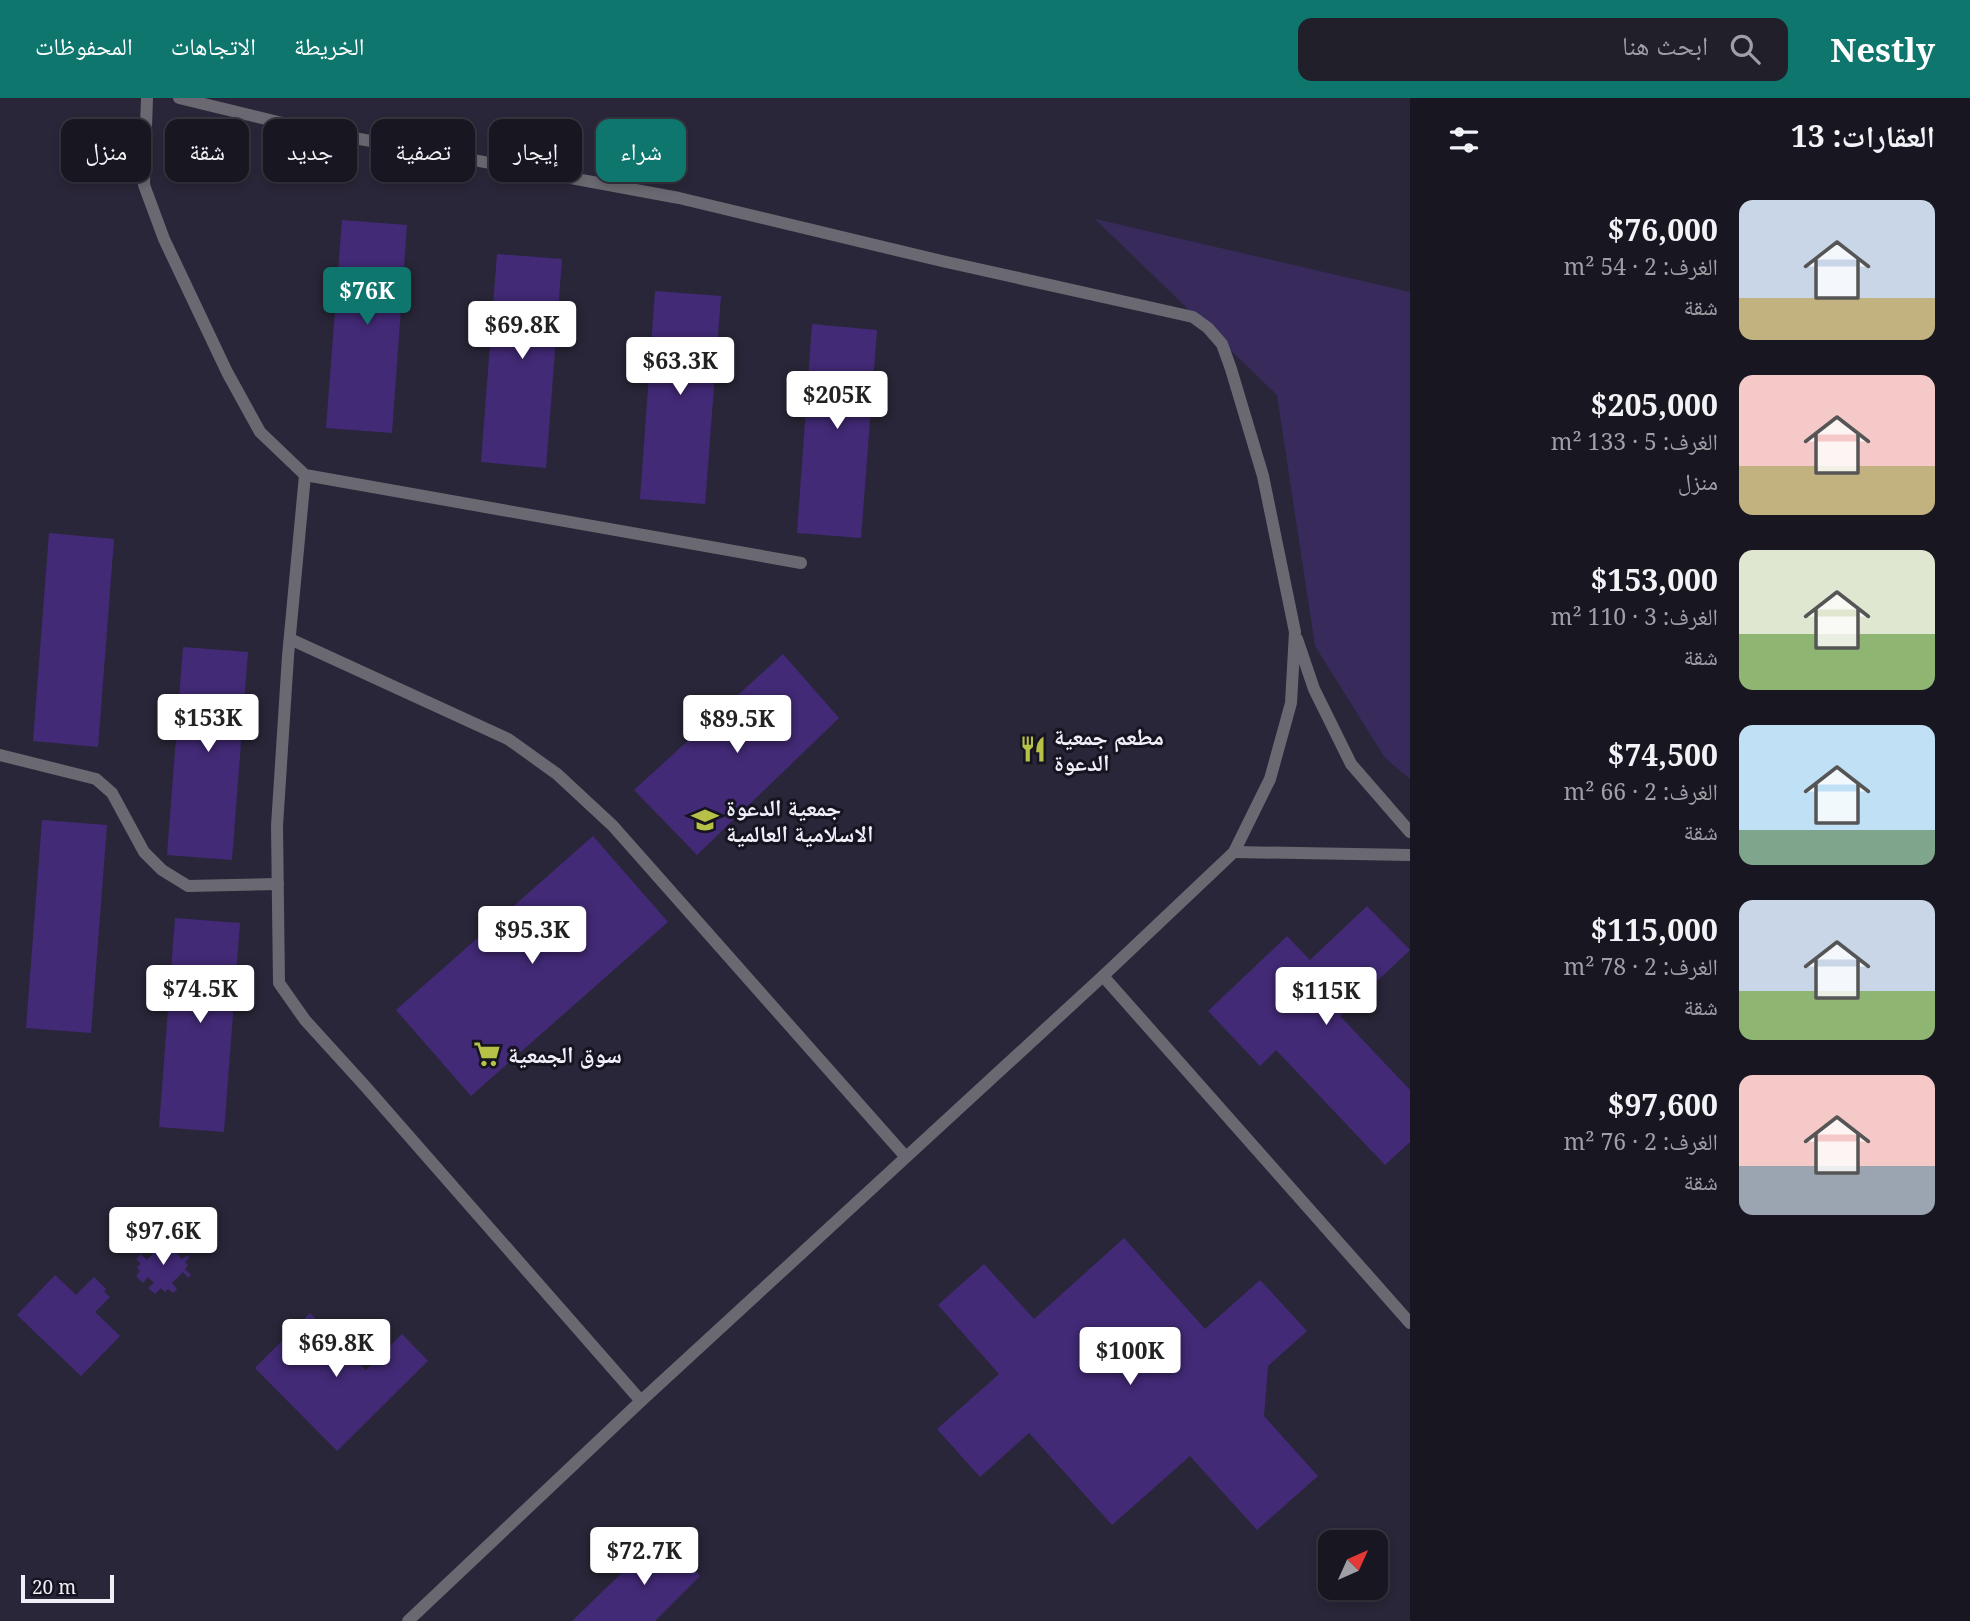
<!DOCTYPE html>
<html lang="ar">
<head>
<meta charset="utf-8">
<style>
  body { margin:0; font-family:"Noto Serif","Noto Naskh Arabic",serif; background:#211f29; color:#f1f3f6; direction:rtl; height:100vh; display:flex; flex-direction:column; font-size:26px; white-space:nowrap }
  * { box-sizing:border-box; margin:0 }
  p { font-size:23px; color:#9f9fa5 }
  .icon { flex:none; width:38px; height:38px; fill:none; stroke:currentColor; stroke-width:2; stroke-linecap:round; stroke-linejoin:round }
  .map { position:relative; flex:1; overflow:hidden; direction:ltr }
  .details { display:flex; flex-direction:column; background:#181620; width:560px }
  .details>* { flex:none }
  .top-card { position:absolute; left:21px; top:21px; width:665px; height:63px; direction:rtl; display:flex; gap:14px }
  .needle { width:46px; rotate:45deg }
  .fabs { position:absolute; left:1318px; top:1432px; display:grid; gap:14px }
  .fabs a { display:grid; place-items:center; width:70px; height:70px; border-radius:14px; background:#181620; box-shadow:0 4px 10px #0003,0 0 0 2px #36353e; font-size:35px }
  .scale { position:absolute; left:21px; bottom:18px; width:93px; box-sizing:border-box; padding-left:7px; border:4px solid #f0eff8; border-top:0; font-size:19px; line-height:24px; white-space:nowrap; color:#f0eff8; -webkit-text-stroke:5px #171421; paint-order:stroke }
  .price { position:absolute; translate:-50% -60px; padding:0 16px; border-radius:7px; background:#fff; color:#222; font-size:23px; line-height:46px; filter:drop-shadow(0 2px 4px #0008) }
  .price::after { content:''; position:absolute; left:50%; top:42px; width:21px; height:16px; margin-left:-10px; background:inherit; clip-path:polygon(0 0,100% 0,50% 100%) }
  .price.on { background:#0f766e; color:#fff }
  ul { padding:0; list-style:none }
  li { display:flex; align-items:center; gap:21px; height:175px; padding:0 35px }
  li span { display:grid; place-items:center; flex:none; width:196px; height:140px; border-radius:14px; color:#555 }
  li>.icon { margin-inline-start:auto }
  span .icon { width:84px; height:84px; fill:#fffc; stroke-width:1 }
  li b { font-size:30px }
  h2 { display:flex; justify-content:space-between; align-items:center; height:84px; padding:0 35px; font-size:30px }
  .tag { padding:0 24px; border-radius:14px; background:#181620; box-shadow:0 4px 10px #0003,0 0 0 2px #36353e; font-size:24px; line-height:63px }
  .tag.on { background:#0f766e; color:#fff }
  header { display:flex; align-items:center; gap:42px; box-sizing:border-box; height:98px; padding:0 35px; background:#0f766e; color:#fff }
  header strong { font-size:33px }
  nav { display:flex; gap:38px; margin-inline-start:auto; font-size:24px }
  .search { width:490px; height:63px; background:#211f29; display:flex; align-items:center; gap:18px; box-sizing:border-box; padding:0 24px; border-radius:14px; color:#9f9fa5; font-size:26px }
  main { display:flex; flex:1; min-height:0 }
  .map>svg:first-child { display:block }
  .built { fill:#2a2639; fill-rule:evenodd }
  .green { fill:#382b5c }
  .building { fill:#422a76 }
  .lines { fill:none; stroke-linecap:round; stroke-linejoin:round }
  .lane { stroke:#6a6971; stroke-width:12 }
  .labels { text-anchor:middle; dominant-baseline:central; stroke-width:6; stroke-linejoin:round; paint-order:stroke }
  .poi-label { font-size:23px; font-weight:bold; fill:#f0eff8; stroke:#171421; text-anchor:start }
</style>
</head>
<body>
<header>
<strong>Nestly</strong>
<div class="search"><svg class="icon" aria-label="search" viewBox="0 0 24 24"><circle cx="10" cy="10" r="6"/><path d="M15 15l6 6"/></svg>ابحث هنا</div>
<nav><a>الخريطة</a><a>الاتجاهات</a><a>المحفوظات</a></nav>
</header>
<main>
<section class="details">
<h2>العقارات: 13<svg class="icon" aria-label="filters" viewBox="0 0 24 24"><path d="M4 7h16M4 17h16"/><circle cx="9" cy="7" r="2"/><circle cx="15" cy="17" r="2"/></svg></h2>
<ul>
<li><span style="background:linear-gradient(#c9d6e8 70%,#c2b280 0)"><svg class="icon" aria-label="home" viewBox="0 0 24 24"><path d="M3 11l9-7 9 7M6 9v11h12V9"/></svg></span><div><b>$76,000</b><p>الغرف: 2 · 54 m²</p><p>شقة</p></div></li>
<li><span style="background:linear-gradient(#f6c9c9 65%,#c2b280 0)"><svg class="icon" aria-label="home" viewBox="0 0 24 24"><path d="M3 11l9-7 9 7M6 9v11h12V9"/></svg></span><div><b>$205,000</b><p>الغرف: 5 · 133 m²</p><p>منزل</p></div></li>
<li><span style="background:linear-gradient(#dfe7d0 60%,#8fb573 0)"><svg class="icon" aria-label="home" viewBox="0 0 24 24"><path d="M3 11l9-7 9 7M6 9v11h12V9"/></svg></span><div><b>$153,000</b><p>الغرف: 3 · 110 m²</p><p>شقة</p></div></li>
<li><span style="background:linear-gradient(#bfe0f5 75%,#7fa58c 0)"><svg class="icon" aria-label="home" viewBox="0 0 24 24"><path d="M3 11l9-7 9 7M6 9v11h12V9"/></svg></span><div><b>$74,500</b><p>الغرف: 2 · 66 m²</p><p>شقة</p></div></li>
<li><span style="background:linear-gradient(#c9d6e8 65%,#8fb573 0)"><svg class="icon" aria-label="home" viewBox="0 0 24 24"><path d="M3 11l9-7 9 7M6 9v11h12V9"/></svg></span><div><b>$115,000</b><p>الغرف: 2 · 78 m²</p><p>شقة</p></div></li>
<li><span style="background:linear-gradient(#f6c9c9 65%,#9aa5b1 0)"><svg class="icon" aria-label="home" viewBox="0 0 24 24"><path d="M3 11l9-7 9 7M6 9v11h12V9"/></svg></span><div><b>$97,600</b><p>الغرف: 2 · 76 m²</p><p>شقة</p></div></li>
</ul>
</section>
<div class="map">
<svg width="1410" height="1523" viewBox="0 0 1410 1523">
  <rect width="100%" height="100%" fill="#201d2b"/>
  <path class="built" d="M0,0H1410V1523H0ZM1330,1444H1376V1489H1330Z"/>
  <path class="green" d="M1095,121L1410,194V681L1385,660L1315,548L1277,297Z"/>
  <g class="building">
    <path d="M342,122L407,127L392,335L326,330Z"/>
    <path d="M497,156L562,161L546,370L481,364Z"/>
    <path d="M655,193L721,198L705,406L640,401Z"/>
    <path d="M812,226L877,232L861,440L797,435Z"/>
    <path d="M49,435L114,441L98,649L33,643Z"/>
    <path d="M183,549L248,554L232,762L167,757Z"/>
    <path d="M783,556L839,620L697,757L634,692Z"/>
    <path d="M42,722L107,727L91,935L26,930Z"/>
    <path d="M593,738L668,824L471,998L396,912Z"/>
    <path d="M1367,808L1410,852L1340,918L1410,992V1044L1385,1067L1276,952L1260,968L1208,913L1287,838L1310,862Z"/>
    <path d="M175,820L240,825L224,1034L159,1029Z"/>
    <path d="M157,1140L162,1146L165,1143L168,1146L173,1141L177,1145L172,1150L182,1161L187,1157L190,1159L185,1164L188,1167L185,1171L191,1177L188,1180L183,1174L172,1185L177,1191L173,1195L168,1191L165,1194L161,1190L155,1196L148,1190L154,1185L148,1179L143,1185L136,1178L140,1173L137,1169L141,1166L136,1161L141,1156L147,1162L157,1151L151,1146Z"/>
    <path d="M1124,1140L1205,1231L1260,1182L1307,1233L1268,1268L1264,1318L1318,1378L1257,1432L1190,1358L1112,1427L1029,1335L980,1379L937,1331L999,1276L938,1207L984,1166L1034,1221Z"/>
    <path d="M55,1177L76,1197L94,1179L106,1191L104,1194L110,1199L95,1214L120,1238L81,1278L17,1217Z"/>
    <path d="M310,1215L366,1272L402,1236L428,1263L337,1353L255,1270Z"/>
    <path d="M662,1436L700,1478L655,1523H572Z"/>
  </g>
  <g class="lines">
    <g class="lane">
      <path d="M147,0L144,87L164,141L227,274L260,334L305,377L801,465"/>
      <path d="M179,0L311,32L679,100L942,163L1193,219L1208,230L1222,246L1231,271L1263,378L1295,534L1291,605L1270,681L1234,754L1103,878L641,1303L408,1523"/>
      <path d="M305,377L288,558L277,728L279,885L305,922L365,988L641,1303"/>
      <path d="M290,541L508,641L557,676L613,728L905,1058"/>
      <path d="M1297,541L1314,591L1351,666L1410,734"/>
      <path d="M0,657L96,681L112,695L144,754L162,772L188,788L278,786"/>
      <path d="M1234,754L1410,757"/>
      <path d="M1103,878L1410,1225"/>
    </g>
  </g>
  <defs>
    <g id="restaurant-bare" transform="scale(2.1)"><path d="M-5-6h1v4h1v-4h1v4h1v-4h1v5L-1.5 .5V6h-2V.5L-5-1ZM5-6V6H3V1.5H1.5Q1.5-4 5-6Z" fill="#b7c147" stroke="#171421" stroke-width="2.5" paint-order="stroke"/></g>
    <g id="university-bare" transform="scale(2.1)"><path d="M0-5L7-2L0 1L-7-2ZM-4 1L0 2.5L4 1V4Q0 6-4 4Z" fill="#b7c147" stroke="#171421" stroke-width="2.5" paint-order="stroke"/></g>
    <g id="supermarket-bare" transform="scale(2.1)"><path d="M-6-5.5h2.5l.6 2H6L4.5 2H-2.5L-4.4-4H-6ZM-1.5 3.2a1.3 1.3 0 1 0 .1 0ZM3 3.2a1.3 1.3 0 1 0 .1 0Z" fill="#b7c147" stroke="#171421" stroke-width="2.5" paint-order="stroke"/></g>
  </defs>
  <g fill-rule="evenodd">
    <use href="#restaurant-bare" x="1033" y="651"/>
    <use href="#university-bare" x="705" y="722"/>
    <use href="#supermarket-bare" x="487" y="956"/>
  </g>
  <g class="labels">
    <g class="poi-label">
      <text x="1054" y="638">مطعم جمعية<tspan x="1054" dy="26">الدعوة</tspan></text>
      <text x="726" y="709">جمعية الدعوة<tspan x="726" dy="26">الاسلامية العالمية</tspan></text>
      <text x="508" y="956">سوق الجمعية</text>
    </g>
  </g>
</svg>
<div class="fabs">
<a><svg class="needle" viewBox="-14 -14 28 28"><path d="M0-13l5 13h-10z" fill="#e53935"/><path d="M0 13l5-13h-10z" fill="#9f9fa5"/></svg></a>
</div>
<div class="scale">20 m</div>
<b class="price on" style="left:367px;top:229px">$76K</b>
<b class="price" style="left:522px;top:263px">$69.8K</b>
<b class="price" style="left:680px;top:299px">$63.3K</b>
<b class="price" style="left:837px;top:333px">$205K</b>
<b class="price" style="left:208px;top:656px">$153K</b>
<b class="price" style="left:737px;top:657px">$89.5K</b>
<b class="price" style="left:532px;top:868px">$95.3K</b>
<b class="price" style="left:200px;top:927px">$74.5K</b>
<b class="price" style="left:1326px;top:929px">$115K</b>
<b class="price" style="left:163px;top:1169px">$97.6K</b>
<b class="price" style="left:336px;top:1281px">$69.8K</b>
<b class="price" style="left:1130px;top:1289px">$100K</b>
<b class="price" style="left:644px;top:1489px">$72.7K</b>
<div class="top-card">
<a class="tag on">شراء</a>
<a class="tag">إيجار</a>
<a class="tag">تصفية</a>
<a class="tag">جديد</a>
<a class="tag">شقة</a>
<a class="tag">منزل</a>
</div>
</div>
</main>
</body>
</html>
